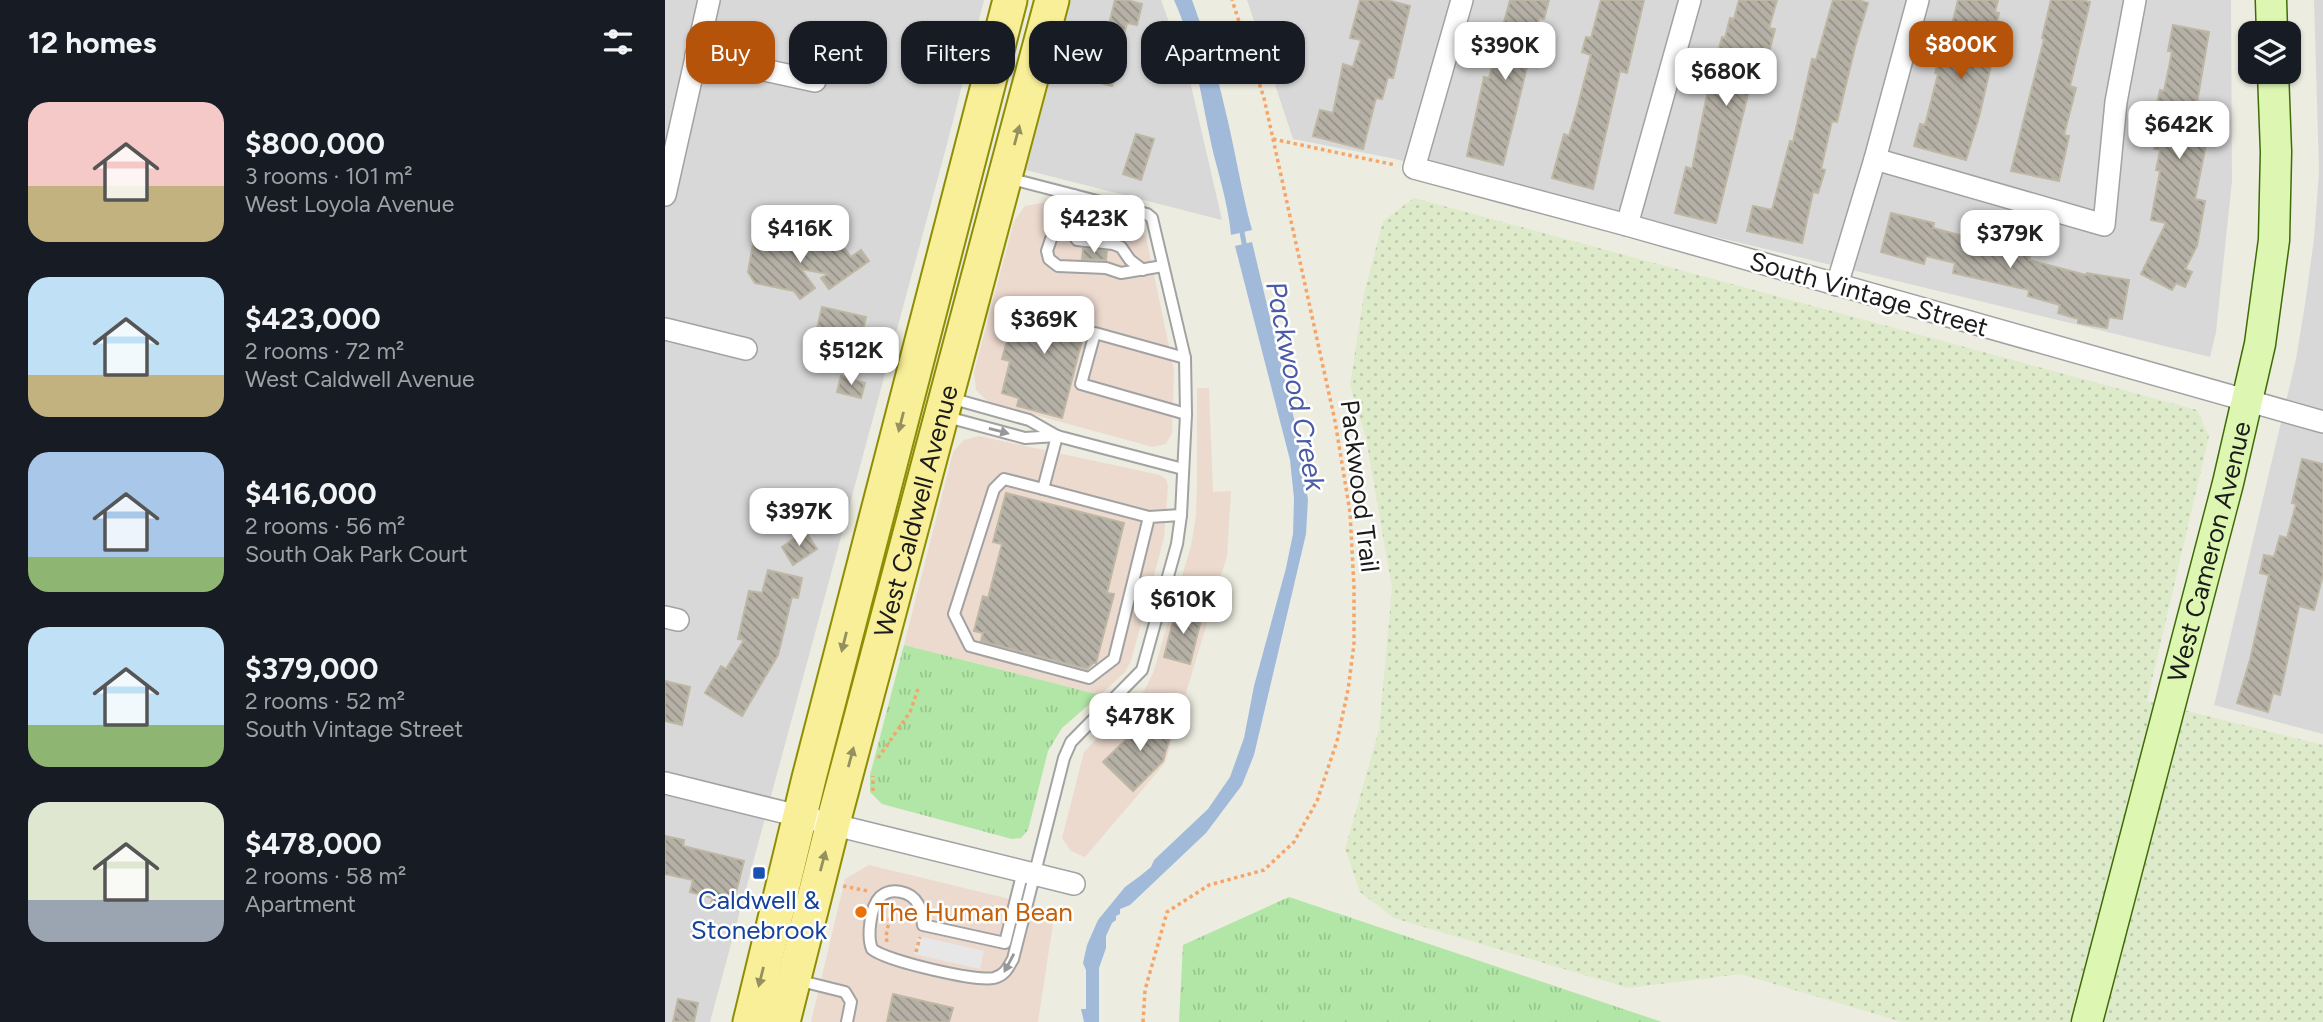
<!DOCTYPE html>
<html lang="en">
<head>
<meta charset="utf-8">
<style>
  body { margin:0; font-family:Figtree,sans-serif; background:#20242c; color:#f1f3f6; height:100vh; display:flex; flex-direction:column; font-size:26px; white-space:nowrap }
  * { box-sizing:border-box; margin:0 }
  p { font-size:23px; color:#9ea1a6 }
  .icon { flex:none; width:38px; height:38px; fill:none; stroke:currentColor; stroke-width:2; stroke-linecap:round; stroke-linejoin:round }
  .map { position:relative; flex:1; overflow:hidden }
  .details { display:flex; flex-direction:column; background:#171b24; width:665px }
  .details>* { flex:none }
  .banner { position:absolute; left:21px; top:21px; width:665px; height:63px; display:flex; gap:14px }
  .tools { position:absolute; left:1573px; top:21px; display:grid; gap:14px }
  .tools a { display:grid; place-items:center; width:63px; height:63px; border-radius:14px; background:#171b24; box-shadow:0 2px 5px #0004; font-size:35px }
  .price { position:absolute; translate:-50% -60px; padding:0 16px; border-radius:14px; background:#fff; color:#222; font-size:23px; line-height:46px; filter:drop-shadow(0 2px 4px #0008) }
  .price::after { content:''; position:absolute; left:50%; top:42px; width:21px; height:16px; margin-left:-10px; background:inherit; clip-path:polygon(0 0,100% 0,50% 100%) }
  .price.selected { background:#b45309; color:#fff }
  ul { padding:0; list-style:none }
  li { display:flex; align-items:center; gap:21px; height:175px; padding:0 28px }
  li span { display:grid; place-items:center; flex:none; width:196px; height:140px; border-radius:21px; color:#555 }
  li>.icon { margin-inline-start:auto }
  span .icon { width:84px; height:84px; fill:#fffc; stroke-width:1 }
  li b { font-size:30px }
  h2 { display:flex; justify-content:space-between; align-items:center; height:84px; padding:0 28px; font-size:30px }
  .pill { padding:0 24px; border-radius:21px; background:#171b24; box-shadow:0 2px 5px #0004; font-size:24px; line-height:63px }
  .pill.selected { background:#b45309; color:#fff }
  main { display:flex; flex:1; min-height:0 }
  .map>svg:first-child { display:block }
  .residential { fill:#d9d8d8 }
  .commercial { fill:#eddacf }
  .farmland { fill:url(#farmland-dots) }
  .grass { fill:url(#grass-tufts) }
  .parking { fill:#e7e7e7 }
  .water { fill:#a1bada }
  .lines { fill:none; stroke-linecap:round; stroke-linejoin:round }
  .stream { stroke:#a1bada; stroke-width:5 }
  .building { fill:url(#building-back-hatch); stroke:#bdb7a3; stroke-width:2 }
  .lane-casing { stroke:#a2a2a2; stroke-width:14 }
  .street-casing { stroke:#a2a2a2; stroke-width:24 }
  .secondary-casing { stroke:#406c07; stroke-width:33 }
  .primary-casing { stroke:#8e8e04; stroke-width:37 }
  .path { stroke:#f6a568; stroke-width:3.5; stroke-dasharray:3.5 3.5; stroke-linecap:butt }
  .lane { stroke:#fff; stroke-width:10 }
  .street { stroke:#fff; stroke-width:21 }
  .secondary { stroke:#ddf7b3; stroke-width:30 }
  .primary { stroke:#f9ef99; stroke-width:33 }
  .oneway { fill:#959060 }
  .oneway2 { fill:#989898 }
  .transit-dot { fill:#1a4fb4; stroke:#fff; stroke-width:2.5 }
  .food-dot { fill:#e8710a; stroke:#fff; stroke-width:2.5 }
  .labels { text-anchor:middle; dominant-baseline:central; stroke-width:5; stroke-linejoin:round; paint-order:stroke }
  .street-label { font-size:26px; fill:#1b1b1b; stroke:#fff }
  .transit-label { font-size:26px; fill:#164399; stroke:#fff }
  .food-label { font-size:26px; fill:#c56008; stroke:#fff; text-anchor:start }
  .water-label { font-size:28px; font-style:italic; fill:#4b5aa7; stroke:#fff }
</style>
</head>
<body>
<main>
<section class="details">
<h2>12 homes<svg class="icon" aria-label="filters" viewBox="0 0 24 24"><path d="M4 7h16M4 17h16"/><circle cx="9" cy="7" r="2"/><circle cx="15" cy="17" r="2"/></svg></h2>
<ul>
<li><span style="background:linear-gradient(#f6c9c9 60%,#c2b280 0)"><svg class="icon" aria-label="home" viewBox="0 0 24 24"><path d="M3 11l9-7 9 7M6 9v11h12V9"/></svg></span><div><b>$800,000</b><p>3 rooms · 101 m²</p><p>West Loyola Avenue</p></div></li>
<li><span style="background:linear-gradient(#bfe0f5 70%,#c2b280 0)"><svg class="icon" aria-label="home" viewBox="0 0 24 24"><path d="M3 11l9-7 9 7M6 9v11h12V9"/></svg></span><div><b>$423,000</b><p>2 rooms · 72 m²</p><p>West Caldwell Avenue</p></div></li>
<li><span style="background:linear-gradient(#a9c7e8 75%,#8fb573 0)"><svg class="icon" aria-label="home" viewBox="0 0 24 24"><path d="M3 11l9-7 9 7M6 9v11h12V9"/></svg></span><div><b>$416,000</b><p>2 rooms · 56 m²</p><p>South Oak Park Court</p></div></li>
<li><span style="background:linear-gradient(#bfe0f5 70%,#8fb573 0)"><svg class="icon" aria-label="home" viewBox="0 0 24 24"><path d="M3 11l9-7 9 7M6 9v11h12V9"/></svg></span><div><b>$379,000</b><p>2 rooms · 52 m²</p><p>South Vintage Street</p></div></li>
<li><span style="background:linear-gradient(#dfe7d0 70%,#9aa5b1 0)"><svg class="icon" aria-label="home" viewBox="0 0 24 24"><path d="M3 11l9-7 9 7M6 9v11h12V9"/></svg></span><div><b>$478,000</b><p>2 rooms · 58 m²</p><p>Apartment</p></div></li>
</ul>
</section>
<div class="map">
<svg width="1658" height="1022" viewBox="0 0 1658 1022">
  <defs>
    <pattern id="farmland-dots" width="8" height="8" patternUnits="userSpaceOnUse" patternTransform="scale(1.75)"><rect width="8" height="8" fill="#deebcb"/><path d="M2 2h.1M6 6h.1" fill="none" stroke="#bec9ae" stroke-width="1.8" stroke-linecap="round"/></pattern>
    <pattern id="grass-tufts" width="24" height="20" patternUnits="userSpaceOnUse" patternTransform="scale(1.75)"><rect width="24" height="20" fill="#b1e6a6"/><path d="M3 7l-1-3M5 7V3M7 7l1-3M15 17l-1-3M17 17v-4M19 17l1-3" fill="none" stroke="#98c58e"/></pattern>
    <pattern id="building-back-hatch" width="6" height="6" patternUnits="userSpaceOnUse" patternTransform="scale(1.75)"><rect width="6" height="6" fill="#b6b1a6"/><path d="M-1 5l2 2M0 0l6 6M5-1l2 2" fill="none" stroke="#938f86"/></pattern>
  </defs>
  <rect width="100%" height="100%" fill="#ecece0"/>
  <g class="residential">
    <path d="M0,0H319L281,148L45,1022H0Z"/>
    <path d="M406,0H496L524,77L557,220L361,170Z"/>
    <path d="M582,0H1566L1567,181L1551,332L1545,357L726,158L628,139Z"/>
    <path d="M1649,0H1658V734L1549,705L1631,359L1640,304L1649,239L1654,171Z"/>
  </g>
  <g class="commercial">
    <path d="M377,203L463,222L481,237L509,370L507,433L501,444L488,447L323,402L311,390L309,372L349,221L360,206Z"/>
    <path d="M532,388H544L548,492L566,491L562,556L500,763L420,857L406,851L397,838L419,752L479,691L488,673L526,546L531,516L532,484Z"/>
    <path d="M314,436L495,475L501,479L503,486L499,538L466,661L460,672L435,695L239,645L288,452L299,440Z"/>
    <path d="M204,865L390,910L373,1022H146L180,879Z"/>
  </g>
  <path class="farmland" d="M749,198L1532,410L1544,436L1482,701L1658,745V1022H1237L1076,974L963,988L729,918L695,892L680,849L714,730L727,588L701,438L685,385L699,294L718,221Z"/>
  <g class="grass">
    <path d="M239,645L435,695L397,728L383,751L363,830L356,838L347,839L217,804L205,792V775Z"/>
    <path d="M624,897L997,1022H514L518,945Z"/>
  </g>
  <path class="parking" d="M253,936L319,951L315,969L249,954Z"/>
  <g class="water">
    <path d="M509,0H527C540,36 552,72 560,109C570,149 576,190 587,230L566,235C564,212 558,190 552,167C537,111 533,53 509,0Z"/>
    <path d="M587,242L631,427L639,481L643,499L641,534L589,755L577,785L541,833L465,905L455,909V914L451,916V920L447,923L441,936V948L434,968V1022H419L416,1009H421V970L418,963L422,945L433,920L460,887L475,876L486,867L489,860L543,809L565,777L579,738L589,686L621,568L628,534L629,498L625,460L570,246Z"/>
  </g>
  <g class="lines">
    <path class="stream" d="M576,227L580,248"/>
  </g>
  <g class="building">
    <path d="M450,0H462L477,4L472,25L462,23L447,86L405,75L414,38L420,40L423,27L442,32Z"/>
    <path d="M695,0H722L745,6L728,78L723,77L717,99L711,98L698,149L648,136L655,110L668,113L678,64L688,67L696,40L685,38Z"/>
    <path d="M845,0H884L879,19L874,18L838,165L802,156L819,77L824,78Z"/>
    <path d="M936,0H979L962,73L955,71L928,189L887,178L899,134L904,136L912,109L926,55L917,52L921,37L926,38Z"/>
    <path d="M1074,0H1112L1104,28L1110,29L1099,72L1089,70L1051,223L1010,213L1021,167L1027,169L1048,65H1050L1057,37L1060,38L1065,18L1069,19Z"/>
    <path d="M1168,0H1193L1203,3L1190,47L1172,122L1167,121L1156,169L1160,170L1153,193L1148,192L1137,243L1082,231L1088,206L1107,210L1125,141L1128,142L1147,59L1151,60Z"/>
    <path d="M1293,0H1333L1330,12L1334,13L1323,59L1327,61L1314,117L1301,160L1249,146L1255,124L1260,125L1273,74L1270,73L1276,48L1281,49Z"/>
    <path d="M1386,0H1415L1425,2L1405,86L1411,88L1399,135L1404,136L1394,181L1346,171L1379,39L1377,38Z"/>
    <path d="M1508,25L1544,32L1527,132L1543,135L1530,199L1540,201L1532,246L1520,269L1527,272L1520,287L1511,283L1507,290L1476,274L1501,223L1486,220L1495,171L1491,170L1495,150L1489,149L1496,115L1490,114L1495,90L1499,91L1504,67L1507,51H1503Z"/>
    <path d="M471,134L489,139L476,180L458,174Z"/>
    <path d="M1226,213L1269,223L1268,228L1366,254L1364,260L1421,275L1422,273L1464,280L1457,319L1444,317L1442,328L1413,323V319L1393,313L1395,305L1363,296L1364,290L1288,273L1290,263L1261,256L1259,264L1216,252Z"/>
    <path d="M89,238L148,249L155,245L180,249L186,257L196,250L204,261L164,289L156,278L163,274L136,269L150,288L135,299L129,291L90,283L83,272Z"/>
    <path d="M418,249L442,251L441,260L417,259Z"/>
    <path d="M362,297L424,313L397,418L352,406L354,398L337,393L345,361L337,359L346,325L354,327Z"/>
    <path d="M157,307L201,317L188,373L144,363Z"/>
    <path d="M176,376L200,383L196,398L172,392Z"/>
    <path d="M1637,459L1658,464V575L1649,610L1634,606L1615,695L1608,693L1603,712L1572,703L1585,660L1604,575L1595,573L1599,555L1609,557L1615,536L1622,538L1631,504L1627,503Z"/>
    <path d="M341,493L459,523L442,593L449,594L431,663H428L422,669L316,641L318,633L309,631L318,596L323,598L337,544L328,542Z"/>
    <path d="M140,531L152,549L128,565L117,547Z"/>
    <path d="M103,570L137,578L133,598L127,597L113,655L77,716L40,693L56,666L61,669L79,640L73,639L84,591L97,593Z"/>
    <path d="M511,609L537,616L525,664L499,657Z"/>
    <path d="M0,681L25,687L17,725L0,721Z"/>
    <path d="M482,719L508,726L498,761L468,791L438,762Z"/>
    <path d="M0,836L19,840L18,846L79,861L67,908L46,903L48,898L25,892L28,880L0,874Z"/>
    <path d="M228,994L288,1008L284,1022H222Z"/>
    <path d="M13,999L33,1003L29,1022H8Z"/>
  </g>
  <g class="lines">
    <g class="lane-casing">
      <g id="lane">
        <path d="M343,178L482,214L487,218L520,358L521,414L516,515L512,544L477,670L406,742L399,758L348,959C343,968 340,975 329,978C312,982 221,961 207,949C202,937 205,907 215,897C226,887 246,891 253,904C257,910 257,918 258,925L340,943L358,871"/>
        <path d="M409,195C405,211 400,226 412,240L448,244L456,247L465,260L478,270"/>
        <path d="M404,216L386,239L382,251L384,259L393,266L441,268L456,273L498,266"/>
        <path d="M520,358L430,333L416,384L521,414"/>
        <path d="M285,398L364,420L392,436L518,469"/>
        <path d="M282,417L360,438L392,436"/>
        <path d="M392,436L378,489L339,479L329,489L289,614L305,646L424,678L449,659L484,517L516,515"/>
        <path d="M378,489L484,517"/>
        <path d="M132,980L180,992L186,1002L182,1022"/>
      </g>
    </g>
    <g class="street-casing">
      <g id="street">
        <path d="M797,0L749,168L962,225L1658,422"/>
        <path d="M31,55L150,81"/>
        <path d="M1210,159L1439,225L1451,102L1470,0"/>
        <path d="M0,195L44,0"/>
        <path d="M962,225L1025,0"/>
        <path d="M1172,285L1210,159L1253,0"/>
        <path d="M0,329L81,349"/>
        <path d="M0,617L13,620"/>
        <path d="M0,783L409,884"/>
      </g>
    </g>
    <g class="secondary-casing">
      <g id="secondary">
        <path d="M1606,0L1607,33"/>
        <path id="s1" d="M1422,1022L1563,483L1595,344L1609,240L1611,152L1608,72"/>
      </g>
    </g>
    <g class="primary-casing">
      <g id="primary">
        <path d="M85,1022L144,778L345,0"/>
        <path id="s2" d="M118,1022L168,823L387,0"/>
      </g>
    </g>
    <g class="path">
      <path d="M608,139L730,165"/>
      <path d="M213,758L245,712L253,689"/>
      <path d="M208,791V776"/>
      <path d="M178,886L203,891"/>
      <path d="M222,942L221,936L226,912L225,908"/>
      <path d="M251,952L255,937"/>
      <path d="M478,1022L480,990L502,912L544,885L599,870L629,842L652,801L672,741L683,690L689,644V587L685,512L670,421L599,98L567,0"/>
    </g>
    <use href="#lane" class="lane"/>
    <use href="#street" class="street"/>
    <use href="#secondary" class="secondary"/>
    <use href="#primary" class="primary"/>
  </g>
  <defs><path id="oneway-solid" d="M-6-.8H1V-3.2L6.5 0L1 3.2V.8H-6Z" transform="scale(1.75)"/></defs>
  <g class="oneway">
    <use href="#oneway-solid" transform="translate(352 135) rotate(-75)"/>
    <use href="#oneway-solid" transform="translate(236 422) rotate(104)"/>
    <use href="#oneway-solid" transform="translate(179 642) rotate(104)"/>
    <use href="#oneway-solid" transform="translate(186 757) rotate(-75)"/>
    <use href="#oneway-solid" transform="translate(158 861) rotate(-75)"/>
    <use href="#oneway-solid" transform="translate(96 977) rotate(104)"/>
  </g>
  <g class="oneway2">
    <use href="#oneway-solid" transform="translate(334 431) rotate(15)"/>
    <use href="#oneway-solid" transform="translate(344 963) rotate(118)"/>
  </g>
  <rect class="transit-dot" x="87" y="866" width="14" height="14" rx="3.5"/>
  <circle class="food-dot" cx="196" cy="912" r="7"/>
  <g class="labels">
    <g class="street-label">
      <text transform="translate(1204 294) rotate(16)">South Vintage Street</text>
      <text transform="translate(695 486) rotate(83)">Packwood Trail</text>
      <text stroke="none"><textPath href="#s2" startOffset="528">West Caldwell Avenue</textPath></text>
      <text stroke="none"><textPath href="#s1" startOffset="486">West Cameron Avenue</textPath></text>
    </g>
    <g class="transit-label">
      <text x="94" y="900">Caldwell &amp;<tspan x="94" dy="30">Stonebrook</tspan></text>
    </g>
    <g class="food-label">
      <text x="210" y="912">The Human Bean</text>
    </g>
    <g class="water-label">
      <text transform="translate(631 386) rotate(79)">Packwood Creek</text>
    </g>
  </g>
</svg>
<div class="tools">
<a><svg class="icon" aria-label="layers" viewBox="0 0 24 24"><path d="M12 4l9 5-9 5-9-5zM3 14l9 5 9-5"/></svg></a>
</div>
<b class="price selected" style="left:1296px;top:81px">$800K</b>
<b class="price" style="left:840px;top:82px">$390K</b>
<b class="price" style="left:1061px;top:108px">$680K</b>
<b class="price" style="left:1514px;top:161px">$642K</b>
<b class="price" style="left:429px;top:255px">$423K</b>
<b class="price" style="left:135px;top:265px">$416K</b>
<b class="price" style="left:1345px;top:270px">$379K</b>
<b class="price" style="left:379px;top:356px">$369K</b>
<b class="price" style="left:186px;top:387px">$512K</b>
<b class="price" style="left:134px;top:548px">$397K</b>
<b class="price" style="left:518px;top:636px">$610K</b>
<b class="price" style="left:475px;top:753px">$478K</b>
<div class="banner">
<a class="pill selected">Buy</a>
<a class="pill">Rent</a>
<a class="pill">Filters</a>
<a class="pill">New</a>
<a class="pill">Apartment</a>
</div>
</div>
</main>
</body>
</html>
